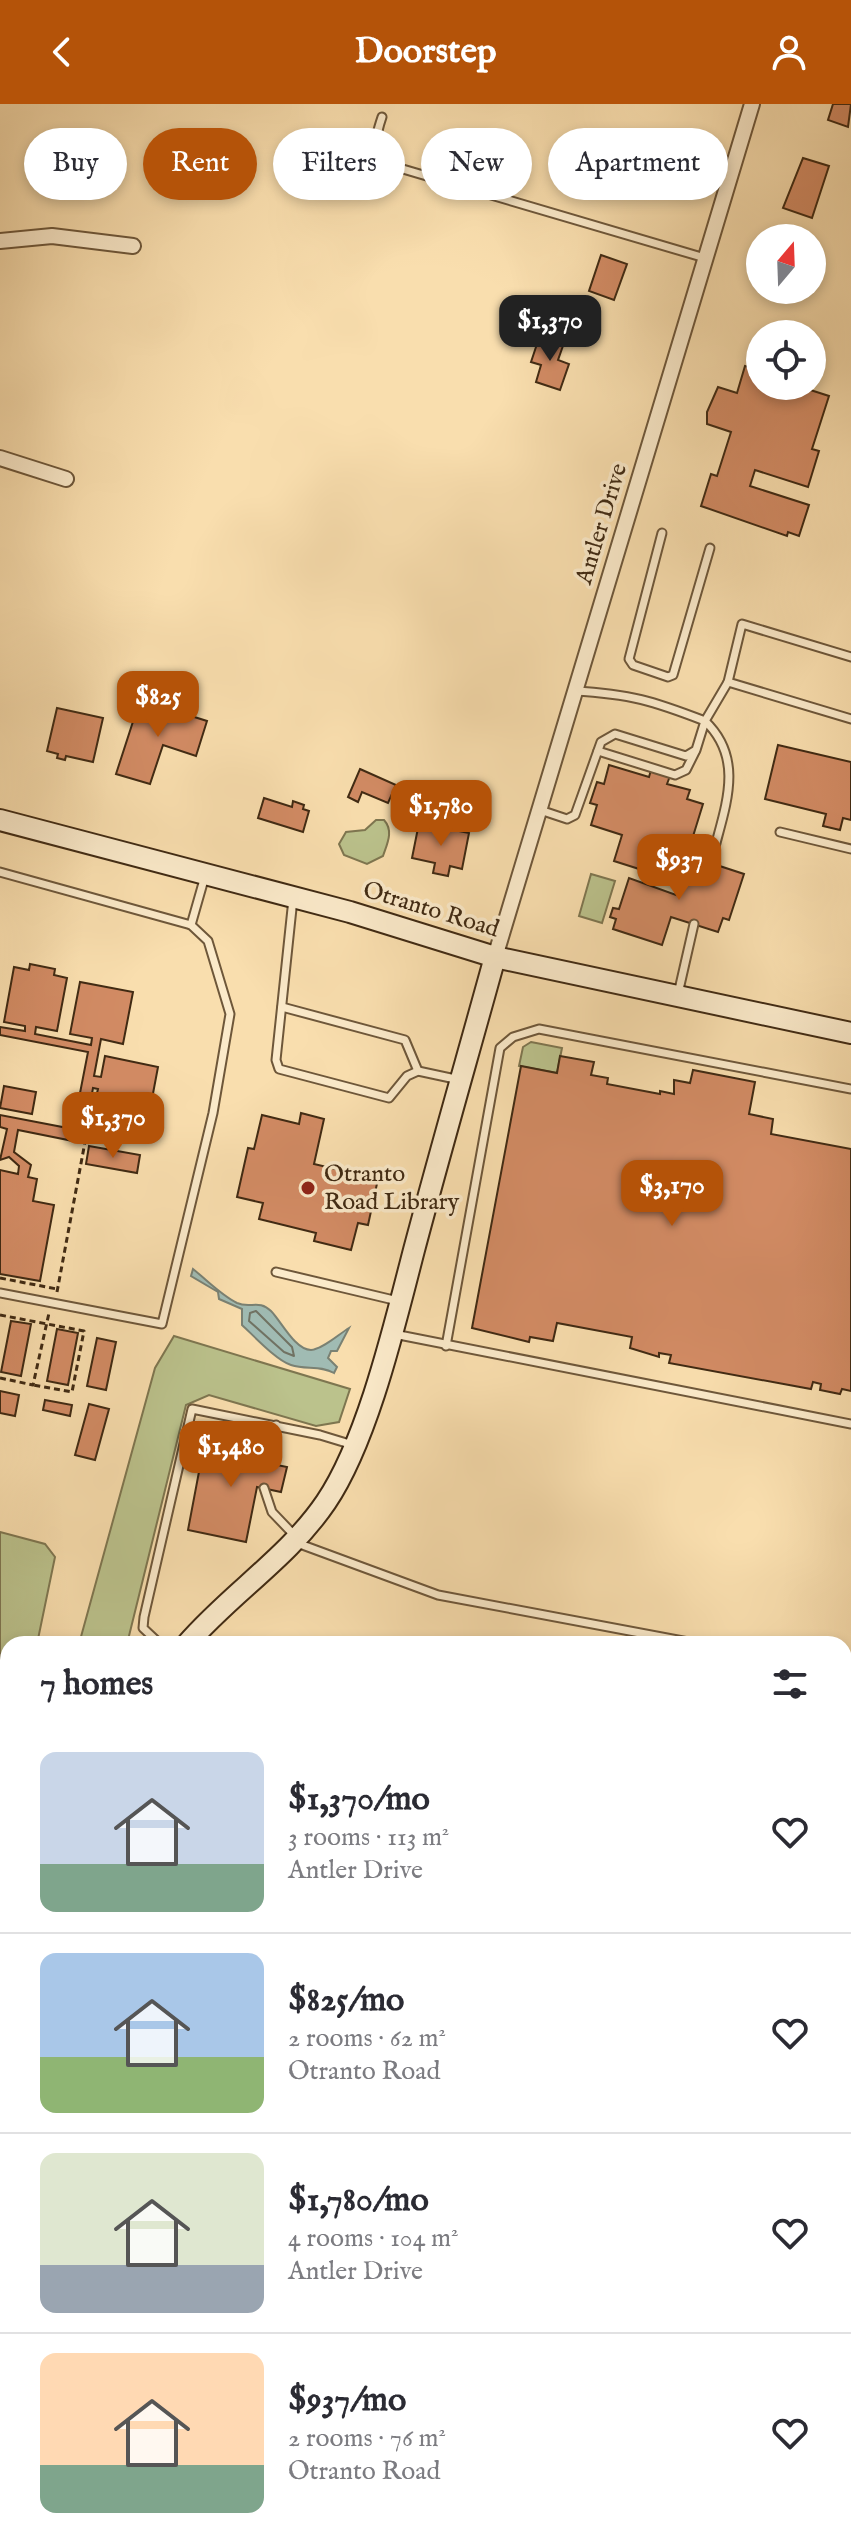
<!DOCTYPE html>
<html lang="en">
<head>
<meta charset="utf-8">
<style>
  body { margin:0; font-family:"IM FELL English",serif; background:#f7f7f7; color:#2b2b33; height:100vh; display:flex; flex-direction:column; font-size:30px; white-space:nowrap }
  * { box-sizing:border-box; margin:0 }
  p { font-size:26px; color:#7c7c81 }
  .icon { flex:none; width:44px; height:44px; fill:none; stroke:currentColor; stroke-width:2; stroke-linecap:round; stroke-linejoin:round }
  .map { position:relative; flex:1; overflow:hidden }
  .panel { position:absolute; left:0px; top:1532px; width:852px; height:912px; display:flex; flex-direction:column; background:#fff; border-radius:24px 24px 0 0; box-shadow:0 4px 12px #0003 }
  .panel>* { flex:none }
  .banner { position:absolute; left:24px; top:24px; width:804px; height:72px; display:flex; gap:16px }
  .needle { width:52px; rotate:19deg }
  .controls { position:absolute; left:746px; top:120px; display:grid; gap:16px }
  .controls a { display:grid; place-items:center; width:80px; height:80px; border-radius:50%; background:#fff; box-shadow:0 4px 12px #0003; font-size:40px }
  .price { position:absolute; translate:-50% -68px; padding:0 18px; border-radius:16px; background:#b45309; color:#fff; font-size:26px; line-height:52px; filter:drop-shadow(0 2px 4px #0008) }
  .price::after { content:''; position:absolute; left:50%; top:48px; width:24px; height:18px; margin-left:-12px; background:inherit; clip-path:polygon(0 0,100% 0,50% 100%) }
  .price.on { background:#222; color:#fff }
  ul { padding:0; list-style:none }
  li { display:flex; align-items:center; gap:24px; height:200px; padding:0 40px }
  li+li { border-top:2px solid #e1e1e2 }
  li span { display:grid; place-items:center; flex:none; width:224px; height:160px; border-radius:16px; color:#555 }
  li>.icon { margin-inline-start:auto }
  span .icon { width:96px; height:96px; fill:#fffc; stroke-width:1 }
  li b { font-size:34px }
  h2 { display:flex; justify-content:space-between; align-items:center; height:96px; padding:0 40px; font-size:34px }
  .chip { padding:0 28px; border-radius:36px; background:#fff; box-shadow:0 4px 12px #0003; font-size:28px; line-height:72px }
  .chip.on { background:#b45309; color:#fff }
  header { display:flex; justify-content:space-between; align-items:center; height:104px; padding:0 40px; background:#b45309; color:#fff; font-size:36px; font-weight:700 }
  .map>svg:first-child { display:block }
  .green { fill:#bbc28c; stroke:#7e7650; stroke-width:2 }
  .water { fill:#a0bbb3; stroke:#7a8173; stroke-width:2 }
  .lines { fill:none; stroke-linecap:round; stroke-linejoin:round }
  .shore { stroke:#707263; stroke-width:2 }
  .building { fill:#d28b64; stroke:#402a13; stroke-width:2 }
  .lane-casing { stroke:#6e573a; stroke-width:11 }
  .street-casing { stroke:#6e573a; stroke-width:18 }
  .secondary-casing { stroke:#402a13; stroke-width:24 }
  .path { stroke:#402a13; stroke-width:3; stroke-dasharray:6 4; stroke-linecap:butt }
  .lane { stroke:#fbeaca; stroke-width:7 }
  .street { stroke:#fbeaca; stroke-width:14 }
  .secondary { stroke:#fbeaca; stroke-width:20 }
  .poi-dot { fill:#8f2418; stroke:#fbeaca; stroke-width:3 }
  .labels { text-anchor:middle; dominant-baseline:central; stroke-width:7; stroke-linejoin:round; paint-order:stroke }
  .street-label { font-size:24px; fill:#402a13; stroke:#fbeaca }
  .poi-label { font-size:24px; fill:#402a13; stroke:#fbeaca; text-anchor:start }
</style>
</head>
<body>
<header><svg class="icon" aria-label="back" viewBox="0 0 24 24"><path d="M15 5l-7 7 7 7"/></svg>Doorstep<svg class="icon" aria-label="person" viewBox="0 0 24 24"><circle cx="12" cy="8" r="4"/><path d="M4 21q1-7 8-7t8 7"/></svg></header>
<div class="map">
<svg width="851" height="2444" viewBox="0 0 851 2444">
  <rect width="100%" height="100%" fill="#f9deae"/>
  <filter id="stains"><feTurbulence type="fractalNoise" baseFrequency=".0025" numOctaves="4"/><feColorMatrix values="0 0 0 0 .2 0 0 0 0 .09 0 0 0 0 .02 0 0 0 .5 -.17"/></filter>
  <radialGradient id="worn" r=".72"><stop offset=".6" stop-color="#630" stop-opacity="0"/><stop offset="1" stop-color="#630" stop-opacity=".3"/></radialGradient>
  <g class="green">
    <path d="M376,716H384C394,727 387,740 383,752L367,760L344,751L339,740L346,728L365,726Z"/>
    <path d="M591,770L615,777L602,819L579,812Z"/>
    <path d="M531,938L562,944L557,969L519,962L523,943Z"/>
    <path d="M174,1232L350,1285L339,1318L316,1322L209,1291L186,1301L127,1540H79L155,1264Z"/>
    <path d="M0,1428L45,1440L55,1453L37,1540H8L6,1693L0,1692Z"/>
    <path d="M8,1718V1870L0,1880V1719Z"/>
    <path d="M8,1941V2157L0,2154V1948Z"/>
    <path d="M0,2298L8,2299V2436H196L193,2444H0Z"/>
  </g>
  <g class="water">
    <path d="M193,1165C208,1177 221,1191 237,1199C250,1205 259,1195 271,1207C281,1217 295,1246 311,1246C323,1245 339,1230 349,1224L337,1247H331L328,1254L337,1263L334,1269C320,1261 306,1266 291,1261C276,1256 254,1232 242,1221V1205L219,1195L218,1188L191,1172Z"/>
    <path d="M0,2154L8,2157V2299L0,2298Z"/>
  </g>
  <g class="lines">
    <path class="shore" d="M256,1207L292,1243L294,1252L284,1248L249,1217L250,1209Z"/>
  </g>
  <g class="building">
    <path d="M833,0H851L848,23L828,16Z"/>
    <path d="M803,54L829,62L812,114L783,104Z"/>
    <path d="M601,151L627,160L614,196L589,187Z"/>
    <path d="M540,231L564,239L558,256L569,260L560,286L536,278L541,261L531,258Z"/>
    <path d="M745,262L760,266V282H798L829,292L812,345L819,347L808,383L755,366L750,382L809,401L799,432L788,428L787,432L701,402L711,370L717,372L731,328L707,320V308L718,283L737,289Z"/>
    <path d="M140,596L207,617L196,652L163,641L150,680L116,670Z"/>
    <path d="M57,604L103,614L93,658L66,652L65,656L57,654L58,650L47,647Z"/>
    <path d="M778,641L851,658V716L843,714L840,726L823,722L826,710L765,695Z"/>
    <path d="M609,661L649,673L651,666L670,672L667,680L690,686L687,695L703,700L690,742L673,737L661,772L614,757L622,731L591,721L597,701L590,699L597,678L604,680Z"/>
    <path d="M360,665L396,681L388,699L362,688L358,698L348,693Z"/>
    <path d="M264,694L292,703L293,697L304,701L303,705L309,707L303,728L258,714Z"/>
    <path d="M419,719L469,729L462,765L450,762L448,772L433,769L435,759L412,754Z"/>
    <path d="M689,752L744,770L729,816L723,814L718,828L671,813L662,841L613,825L616,815L610,813L613,804L619,805L629,774L676,791Z"/>
    <path d="M30,860L55,865L54,871L67,874L57,927L36,923L35,930L91,941L92,934L70,930L80,878L133,888L123,940L101,935L94,972L101,973L105,952L158,963L148,1016L93,1005L98,985L93,984L83,1039L18,1026L14,1048L31,1061L28,1073L37,1075L33,1097L54,1101L40,1177L0,1170V1066L18,1070L19,1062L9,1053L0,1056L7,1025L0,1023V1011L73,1025L88,948L0,931V923L25,927V922L4,918L14,863L29,866Z"/>
    <path d="M560,952L594,958L591,971L608,974L607,980L660,990V987L674,990V976L690,979L693,966L755,978L749,1010L773,1015L771,1030L851,1045V1287L842,1285L840,1290L820,1286L821,1280L813,1278L811,1285L669,1259L671,1251L659,1249V1253L630,1244L632,1233L557,1219L553,1237L530,1233L529,1238L472,1224L521,962L557,969Z"/>
    <path d="M4,982L36,988L32,1010L0,1004Z"/>
    <path d="M301,1009L324,1015L314,1060L378,1075L368,1121L358,1119L351,1146L314,1137L316,1129L259,1115L263,1099L237,1093L248,1044L254,1045L262,1011L299,1020Z"/>
    <path d="M89,1042L140,1051L137,1069L86,1060Z"/>
    <path d="M11,1217L31,1220L21,1272L1,1268Z"/>
    <path d="M57,1225L78,1229L68,1281L47,1277Z"/>
    <path d="M97,1234L116,1238L106,1286L87,1282Z"/>
    <path d="M0,1287L19,1291L15,1312L0,1309Z"/>
    <path d="M45,1296L72,1301L70,1312L43,1306Z"/>
    <path d="M89,1300L109,1305L95,1356L75,1351Z"/>
    <path d="M205,1336L263,1348L262,1358L287,1363L281,1388L257,1383L246,1438L188,1426Z"/>
    <path d="M844,1801L851,1802V1935L844,1933Z"/>
    <path d="M844,2062H851V2161L844,2155Z"/>
  </g>
  <g class="lines">
    <g class="lane-casing">
      <g id="lane">
        <path d="M382,13C373,40 373,46 396,63L705,154"/>
        <path d="M662,429L629,555L633,561L668,573L673,571L710,444"/>
        <path d="M851,553L742,520L728,578L851,615"/>
        <path d="M574,587C631,590 653,597 705,617L728,578"/>
        <path d="M598,647L675,671L686,666L695,648"/>
        <path d="M540,706L567,715L575,711L601,638L615,630L686,652L696,646L705,617C748,658 722,709 711,759"/>
        <path d="M780,728L851,745"/>
        <path d="M0,768L191,821L208,837L230,910L213,1009L162,1220L0,1189"/>
        <path d="M293,795L276,956L279,965L389,994L407,972L418,967L460,976"/>
        <path d="M191,821L205,772"/>
        <path d="M678,890L694,820"/>
        <path d="M282,903L405,936L418,967"/>
        <path d="M276,1168L398,1197"/>
        <path d="M394,1230L851,1320"/>
        <path d="M446,1242L500,944L513,933L539,925L851,985"/>
        <path d="M269,1359L276,1321"/>
        <path d="M264,1384L272,1408L295,1432"/>
        <path d="M297,1439L438,1491L699,1540"/>
        <path d="M160,1540L143,1524L144,1513L192,1305L320,1331L353,1341"/>
        <path d="M844,1569L851,1571"/>
        <path d="M844,1779L851,1780"/>
        <path d="M844,2047L851,2046"/>
        <path d="M844,2202L851,2204"/>
        <path d="M524,2436L573,2444"/>
      </g>
    </g>
    <g class="street-casing">
      <g id="street">
        <path d="M0,137L52,132L133,142"/>
        <path d="M0,354L66,375"/>
        <path d="M495,853L752,0"/>
        <path d="M844,2251L851,2252"/>
        <path d="M844,2289L851,2291"/>
        <path d="M490,2444L491,2436"/>
      </g>
    </g>
    <g class="secondary-casing">
      <g id="secondary">
        <path d="M0,716L350,808L495,853L851,929"/>
        <path d="M187,1540C231,1489 288,1454 326,1398C368,1336 395,1219 414,1146C440,1048 468,951 495,853"/>
        <path d="M0,1912L8,1903"/>
      </g>
    </g>
    <g class="path">
      <path d="M0,1174L57,1185"/>
      <path d="M57,1188L85,1038"/>
      <path d="M0,1211L84,1227L72,1288L33,1281"/>
      <path d="M0,1274L33,1281L49,1209"/>
    </g>
    <use href="#lane" class="lane"/>
    <use href="#street" class="street"/>
    <use href="#secondary" class="secondary"/>
  </g>
  <circle class="poi-dot" cx="308" cy="1084" r="8"/>
  <g class="labels">
    <g class="street-label">
      <text transform="translate(602 420) rotate(-73)">Antler Drive</text>
      <text transform="translate(431 806) rotate(17)">Otranto Road</text>
    </g>
    <g class="poi-label">
      <text x="324" y="1070">Otranto<tspan x="324" dy="28">Road Library</tspan></text>
    </g>
  </g>
  <rect width="100%" height="100%" filter="url(#stains)"/>
  <rect width="100%" height="100%" fill="url(#worn)"/>
</svg>
<div class="controls">
<a><svg class="needle" viewBox="-14 -14 28 28"><path d="M0-13l5 13h-10z" fill="#e53935"/><path d="M0 13l5-13h-10z" fill="#7c7c81"/></svg></a>
<a><svg class="icon" aria-label="locate" viewBox="0 0 24 24"><circle cx="12" cy="12" r="6"/><path d="M12 2v4M12 18v4M2 12h4M18 12h4"/></svg></a>
</div>
<b class="price on" style="left:550px;top:259px">$1,370</b>
<b class="price" style="left:158px;top:635px">$825</b>
<b class="price" style="left:441px;top:744px">$1,780</b>
<b class="price" style="left:679px;top:798px">$937</b>
<b class="price" style="left:113px;top:1056px">$1,370</b>
<b class="price" style="left:672px;top:1124px">$3,170</b>
<b class="price" style="left:231px;top:1385px">$1,480</b>
<div class="banner">
<a class="chip">Buy</a>
<a class="chip on">Rent</a>
<a class="chip">Filters</a>
<a class="chip">New</a>
<a class="chip">Apartment</a>
</div>
<section class="panel">
<h2>7 homes<svg class="icon" aria-label="filters" viewBox="0 0 24 24"><path d="M4 7h16M4 17h16"/><circle cx="9" cy="7" r="2"/><circle cx="15" cy="17" r="2"/></svg></h2>
<ul>
<li><span style="background:linear-gradient(#c9d6e8 70%,#7fa58c 0)"><svg class="icon" aria-label="home" viewBox="0 0 24 24"><path d="M3 11l9-7 9 7M6 9v11h12V9"/></svg></span><div><b>$1,370/mo</b><p>3 rooms · 113 m²</p><p>Antler Drive</p></div><svg class="icon" aria-label="heart" viewBox="0 0 24 24"><path d="M12 20l-8-8c-3-5 5-10 8-4 3-6 11-1 8 4z"/></svg></li>
<li><span style="background:linear-gradient(#a9c7e8 65%,#8fb573 0)"><svg class="icon" aria-label="home" viewBox="0 0 24 24"><path d="M3 11l9-7 9 7M6 9v11h12V9"/></svg></span><div><b>$825/mo</b><p>2 rooms · 62 m²</p><p>Otranto Road</p></div><svg class="icon" aria-label="heart" viewBox="0 0 24 24"><path d="M12 20l-8-8c-3-5 5-10 8-4 3-6 11-1 8 4z"/></svg></li>
<li><span style="background:linear-gradient(#dfe7d0 70%,#9aa5b1 0)"><svg class="icon" aria-label="home" viewBox="0 0 24 24"><path d="M3 11l9-7 9 7M6 9v11h12V9"/></svg></span><div><b>$1,780/mo</b><p>4 rooms · 104 m²</p><p>Antler Drive</p></div><svg class="icon" aria-label="heart" viewBox="0 0 24 24"><path d="M12 20l-8-8c-3-5 5-10 8-4 3-6 11-1 8 4z"/></svg></li>
<li><span style="background:linear-gradient(#ffd9b3 70%,#7fa58c 0)"><svg class="icon" aria-label="home" viewBox="0 0 24 24"><path d="M3 11l9-7 9 7M6 9v11h12V9"/></svg></span><div><b>$937/mo</b><p>2 rooms · 76 m²</p><p>Otranto Road</p></div><svg class="icon" aria-label="heart" viewBox="0 0 24 24"><path d="M12 20l-8-8c-3-5 5-10 8-4 3-6 11-1 8 4z"/></svg></li>
</ul>
</section>
</div>
</body>
</html>
